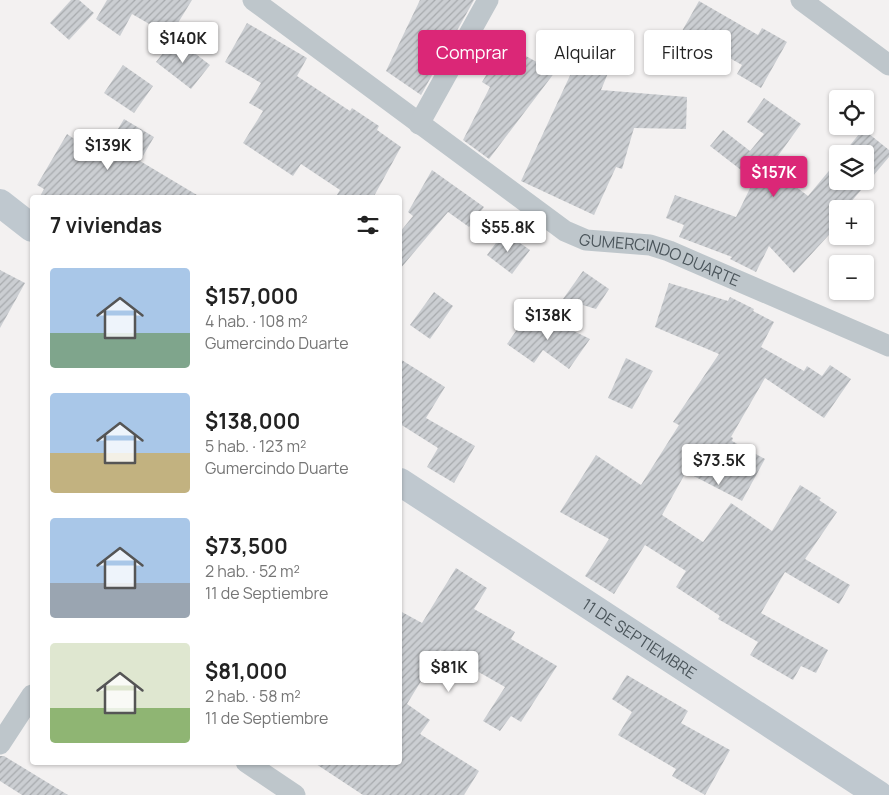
<!DOCTYPE html>
<html lang="es">
<head>
<meta charset="utf-8">
<style>
  body { margin:0; font-family:Manrope,sans-serif; background:#f2f2f2; color:#222; height:100vh; display:flex; flex-direction:column; font-size:19px; white-space:nowrap }
  * { box-sizing:border-box; margin:0 }
  p { font-size:16px; color:#767676 }
  .icon { flex:none; width:28px; height:28px; fill:none; stroke:currentColor; stroke-width:2; stroke-linecap:round; stroke-linejoin:round }
  .map { position:relative; flex:1; overflow:hidden }
  .details { position:absolute; left:30px; top:195px; width:372px; height:570px; display:flex; flex-direction:column; background:#fff; border-radius:5px; box-shadow:0 1px 4px #0004 }
  .details>* { flex:none }
  .banner { position:absolute; left:418px; top:30px; width:396px; height:45px; display:flex; gap:10px }
  .fabs { position:absolute; left:829px; top:90px; display:grid; gap:10px }
  .fabs a { display:grid; place-items:center; width:45px; height:45px; border-radius:5px; background:#fff; box-shadow:0 1px 4px #0004; font-size:25px }
  .price { position:absolute; translate:-50% -42px; padding:0 11px; border-radius:5px; background:#fff; color:#222; font-size:16px; line-height:32px; filter:drop-shadow(0 1px 2px #0008) }
  .price::after { content:''; position:absolute; left:50%; top:30px; width:15px; height:11px; margin-left:-8px; background:inherit; clip-path:polygon(0 0,100% 0,50% 100%) }
  .price.current { background:#db2777; color:#fff }
  ul { padding:0; list-style:none }
  li { display:flex; align-items:center; gap:15px; height:125px; padding:0 20px }
  li span { display:grid; place-items:center; flex:none; width:140px; height:100px; border-radius:5px; color:#555 }
  li>.icon { margin-inline-start:auto }
  span .icon { width:60px; height:60px; fill:#fffc; stroke-width:1 }
  li b { font-size:21px }
  h2 { display:flex; justify-content:space-between; align-items:center; height:60px; padding:0 20px; font-size:21px }
  .tag { padding:0 18px; border-radius:5px; background:#fff; box-shadow:0 1px 4px #0004; font-size:18px; line-height:45px }
  .tag.current { background:#db2777; color:#fff }
  .map>svg:first-child { display:block }
  .building { fill:url(#building-hatch) }
  .lines { fill:none; stroke-linecap:round; stroke-linejoin:round }
  .minor { stroke:#bec6cb; stroke-width:21 }
  .secondary { stroke:#bfc8cf; stroke-width:28 }
  .labels { text-anchor:middle; dominant-baseline:central; stroke-width:4; stroke-linejoin:round; paint-order:stroke }
  .street-label { font-size:16px; fill:#4b555b; stroke:#fff }
</style>
</head>
<body>
<div class="map">
<svg width="889" height="795" viewBox="0 0 889 795">
  <defs>
    <pattern id="building-hatch" width="6" height="6" patternUnits="userSpaceOnUse" patternTransform="scale(1.25)"><rect width="6" height="6" fill="#cbced2"/><path d="M-1 1l2-2M0 6l6-6M5 7l2-2" fill="none" stroke="#a7aaad"/></pattern>
  </defs>
  <rect width="100%" height="100%" fill="#f3f1f1"/>
  <g class="building">
    <path d="M71,0H79L94,13L69,40L50,23Z"/>
    <path d="M107,0H192L170,36L132,14L120,36L96,19Z"/>
    <path d="M420,0H474L421,95L386,71Z"/>
    <path d="M699,1L758,35L762,28L787,42L761,88L737,74L742,65L682,31Z"/>
    <path d="M247,23L307,58L297,76L350,111L352,108L379,126L377,130L401,147L373,198H335L340,190L301,164L293,176L243,143L263,111L249,103L261,83L225,62Z"/>
    <path d="M484,33L555,72L489,159L463,140L490,87L482,82L494,62L474,51Z"/>
    <path d="M175,38L210,65L191,89L156,62Z"/>
    <path d="M586,41L616,54L601,90L687,97L686,129L634,128L622,169L616,167L594,215L521,181Z"/>
    <path d="M123,65L153,86L134,113L104,93Z"/>
    <path d="M764,98L801,124L770,167L808,196L838,160V181H865V154H843L863,129L889,150V157L845,209H838V225L794,273L769,246L756,272L730,259L732,257L679,237L684,225L666,218L675,195L736,217L754,180L710,146L723,130L750,151L764,134L747,122Z"/>
    <path d="M124,119L154,137L140,161L202,198H39L44,189L37,185L67,134L101,157Z"/>
    <path d="M432,170L484,207L469,227L448,212L400,269V232L413,216L408,212Z"/>
    <path d="M504,232L530,250L512,274L487,255Z"/>
    <path d="M0,270L25,283L0,328Z"/>
    <path d="M583,271L609,289L596,309L563,299Z"/>
    <path d="M669,283L728,301L730,297L754,309L753,311L774,322L761,347L804,371L807,366L822,376L830,365L851,379L824,418L765,378L731,437L733,438L732,441L765,459L742,501L686,472L662,515L703,542L731,503L772,531L800,485L821,498L819,500L837,512L805,559L850,585L839,604L785,572L761,613L828,650L816,673L801,666L793,680L750,655L758,642L718,619L720,616L676,587L686,571L645,545L614,594L585,576L609,539L560,512L596,455L641,485L679,425L673,422L719,354L655,327Z"/>
    <path d="M434,292L453,306L430,339L410,325Z"/>
    <path d="M527,315L544,327L549,319L590,339L569,369L543,350L534,363L507,344Z"/>
    <path d="M626,358L653,371L632,409L608,398Z"/>
    <path d="M400,359L445,387L426,418L475,446L454,483L427,467L438,448L400,424Z"/>
    <path d="M456,568L487,588L474,609L515,632L511,639L557,666L521,722L511,716L500,731L483,721L505,687L440,650L407,704L430,720L420,734L479,771L464,795H363L313,762H400V611L422,623Z"/>
    <path d="M627,675L688,711L681,723L730,750L705,795L672,776L676,769L618,735L632,712L612,699Z"/>
    <path d="M0,756H4L68,795H22L0,781Z"/>
  </g>
  <g class="lines">
    <g class="minor">
      <path id="s1" d="M253,0L565,231L586,240L650,245L669,251L889,346"/>
      <path d="M801,0L889,65"/>
      <path d="M419,124L488,0"/>
      <path d="M0,744L32,695"/>
      <path d="M246,762L295,795"/>
    </g>
    <g class="secondary">
      <path d="M0,203L32,228"/>
      <path id="s2" d="M400,482L879,795"/>
    </g>
  </g>
  <g class="labels">
    <g class="street-label">
      <text stroke="none"><textPath href="#s1" startOffset="488">GUMERCINDO DUARTE</textPath></text>
      <text stroke="none"><textPath href="#s2" startOffset="286">11 DE SEPTIEMBRE</textPath></text>
    </g>
  </g>
</svg>
<div class="fabs">
<a><svg class="icon" aria-label="locate" viewBox="0 0 24 24"><circle cx="12" cy="12" r="6"/><path d="M12 2v4M12 18v4M2 12h4M18 12h4"/></svg></a>
<a><svg class="icon" aria-label="layers" viewBox="0 0 24 24"><path d="M12 4l9 5-9 5-9-5zM3 14l9 5 9-5"/></svg></a>
<a>+</a>
<a>−</a>
</div>
<b class="price" style="left:183px;top:64px">$140K</b>
<b class="price" style="left:108px;top:171px">$139K</b>
<b class="price current" style="left:774px;top:198px">$157K</b>
<b class="price" style="left:508px;top:253px">$55.8K</b>
<b class="price" style="left:548px;top:341px">$138K</b>
<b class="price" style="left:719px;top:486px">$73.5K</b>
<b class="price" style="left:449px;top:693px">$81K</b>
<div class="banner">
<a class="tag current">Comprar</a>
<a class="tag">Alquilar</a>
<a class="tag">Filtros</a>
</div>
<section class="details">
<h2>7 viviendas<svg class="icon" aria-label="filters" viewBox="0 0 24 24"><path d="M4 7h16M4 17h16"/><circle cx="9" cy="7" r="2"/><circle cx="15" cy="17" r="2"/></svg></h2>
<ul>
<li><span style="background:linear-gradient(#a9c7e8 65%,#7fa58c 0)"><svg class="icon" aria-label="home" viewBox="0 0 24 24"><path d="M3 11l9-7 9 7M6 9v11h12V9"/></svg></span><div><b>$157,000</b><p>4 hab. · 108 m²</p><p>Gumercindo Duarte</p></div></li>
<li><span style="background:linear-gradient(#a9c7e8 60%,#c2b280 0)"><svg class="icon" aria-label="home" viewBox="0 0 24 24"><path d="M3 11l9-7 9 7M6 9v11h12V9"/></svg></span><div><b>$138,000</b><p>5 hab. · 123 m²</p><p>Gumercindo Duarte</p></div></li>
<li><span style="background:linear-gradient(#a9c7e8 65%,#9aa5b1 0)"><svg class="icon" aria-label="home" viewBox="0 0 24 24"><path d="M3 11l9-7 9 7M6 9v11h12V9"/></svg></span><div><b>$73,500</b><p>2 hab. · 52 m²</p><p>11 de Septiembre</p></div></li>
<li><span style="background:linear-gradient(#dfe7d0 65%,#8fb573 0)"><svg class="icon" aria-label="home" viewBox="0 0 24 24"><path d="M3 11l9-7 9 7M6 9v11h12V9"/></svg></span><div><b>$81,000</b><p>2 hab. · 58 m²</p><p>11 de Septiembre</p></div></li>
</ul>
</section>
</div>
</body>
</html>
